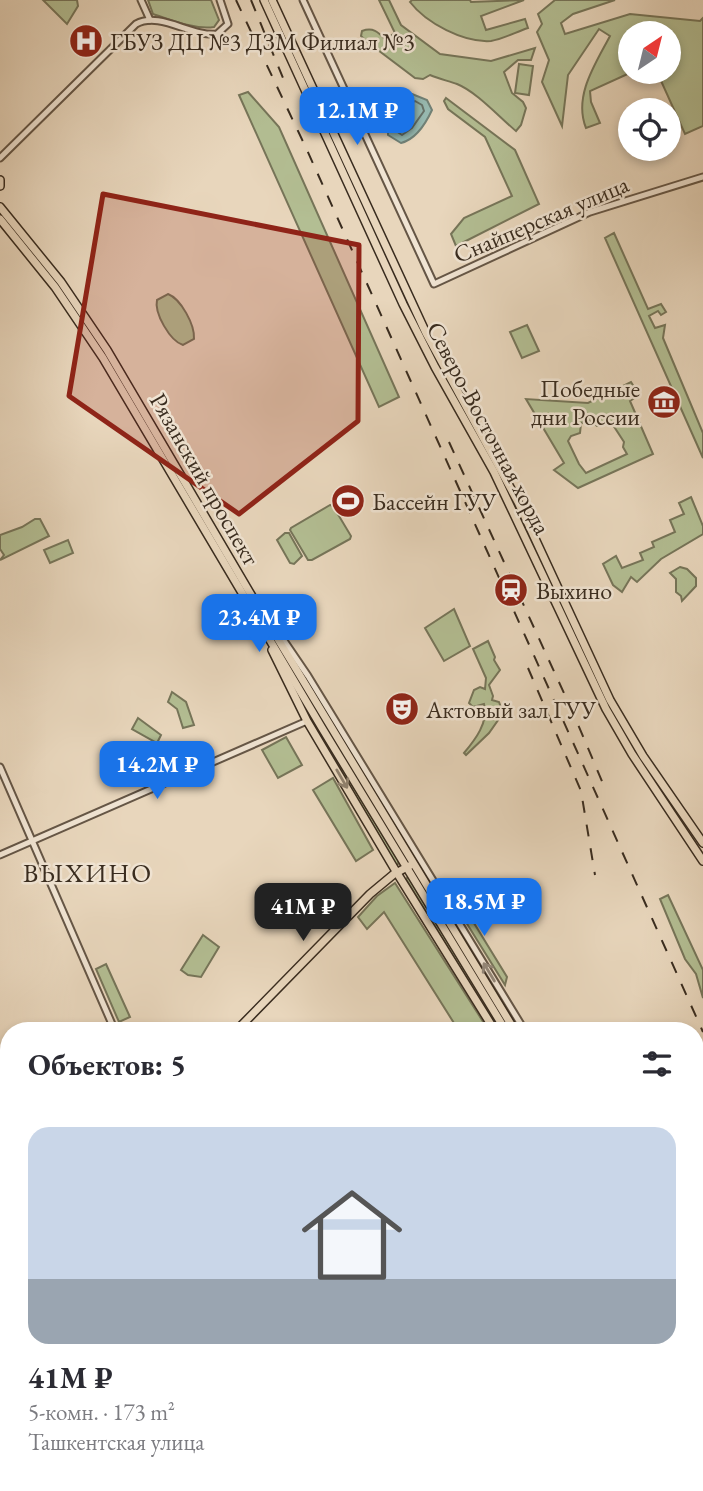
<!DOCTYPE html>
<html lang="ru">
<head>
<meta charset="utf-8">
<style>
  body { margin:0; font-family:"EB Garamond",serif; background:#f7f7f7; color:#2b2b33; height:100vh; display:flex; flex-direction:column; font-size:26px; white-space:nowrap }
  * { box-sizing:border-box; margin:0 }
  p { font-size:23px; color:#7c7c81 }
  .icon { flex:none; width:38px; height:38px; fill:none; stroke:currentColor; stroke-width:2; stroke-linecap:round; stroke-linejoin:round }
  .map { position:relative; flex:1; overflow:hidden }
  .panel { position:absolute; left:0px; top:1022px; width:704px; height:469px; display:flex; flex-direction:column; background:#fff; border-radius:28px 28px 0 0; box-shadow:0 4px 10px #0003 }
  .panel>* { flex:none }
  .needle { width:46px; rotate:35deg }
  .controls { position:absolute; left:618px; top:21px; display:grid; gap:14px }
  .controls a { display:grid; place-items:center; width:63px; height:63px; border-radius:50%; background:#fff; box-shadow:0 4px 10px #0003; font-size:35px }
  .price { position:absolute; translate:-50% -60px; padding:0 16px; border-radius:14px; background:#1a73e8; color:#fff; font-size:23px; line-height:46px; filter:drop-shadow(0 2px 4px #0008) }
  .price::after { content:''; position:absolute; left:50%; top:42px; width:21px; height:16px; margin-left:-10px; background:inherit; clip-path:polygon(0 0,100% 0,50% 100%) }
  .price.active { background:#222; color:#fff }
  ul { padding:0; list-style:none }
  li { display:grid; align-content:center; gap:14px; height:371px; padding:0 28px }
  li span { display:grid; place-items:center; height:217px; border-radius:21px; color:#555 }
  li>.icon { margin-inline-start:auto }
  span .icon { width:126px; height:126px; fill:#fffc; stroke-width:1 }
  li b { font-size:30px }
  h2 { display:flex; justify-content:space-between; align-items:center; height:84px; padding:0 28px; font-size:30px }
  .map>svg:first-child { display:block }
  .green { fill:#b3be93; stroke:#767559; stroke-width:2; fill-rule:evenodd }
  .water { fill:#97b9b0; stroke:#718176; stroke-width:2 }
  .lines { fill:none; stroke-linecap:round; stroke-linejoin:round }
  .shore { stroke:#687268; stroke-width:2 }
  .major-tunnel { stroke:#c5b49d; stroke-width:7; stroke-dasharray:7 3.5; stroke-linecap:butt }
  .minor-casing { stroke:#655646; stroke-width:9 }
  .major-casing { stroke:#392c1f; stroke-width:10 }
  .highway-casing { stroke:#392c1f; stroke-width:12 }
  .minor { stroke:#f0e4d3; stroke-width:5 }
  .major { stroke:#e8d6bc; stroke-width:7 }
  .highway { stroke:#e8d6bc; stroke-width:9 }
  .rail { stroke:#392c1f; stroke-width:2; stroke-dasharray:12 12; stroke-linecap:butt }
  .oneway { stroke:#90816e }
  .oneway2 { stroke:#948879 }
  .marked { fill:#8f2418; fill-opacity:0.2; stroke:#8f2418; stroke-width:5; stroke-linejoin:round }
  .labels { text-anchor:middle; dominant-baseline:central; stroke-width:5; stroke-linejoin:round; paint-order:stroke }
  .poi-label { font-size:24px; fill:#392c1f; stroke:#f0e4d3; text-anchor:start }
  .street-label { font-size:24px; fill:#392c1f; stroke:#f0e4d3 }
  .neighbourhood-label { font-size:26px; letter-spacing:2px; fill:#392c1f; stroke:#f0e4d3 }
</style>
</head>
<body>
<div class="map">
<svg width="703" height="1491" viewBox="0 0 703 1491">
  <rect width="100%" height="100%" fill="#e8d6bc"/>
  <filter id="stains"><feTurbulence type="fractalNoise" baseFrequency=".00286" numOctaves="4"/><feColorMatrix values="0 0 0 0 .2 0 0 0 0 .09 0 0 0 0 .02 0 0 0 .5 -.17"/></filter>
  <radialGradient id="worn" r=".72"><stop offset=".6" stop-color="#630" stop-opacity="0"/><stop offset="1" stop-color="#630" stop-opacity=".3"/></radialGradient>
  <g class="green">
    <path d="M43,0H77L78,6L67,24Z"/>
    <path d="M148,0H211L219,20L214,27C195,30 172,20 153,14Z"/>
    <path d="M379,0H389L401,25L440,54L491,61L535,48L531,60H518L504,72L512,93L523,102L526,108L521,125L516,131C500,118 477,92 457,84C449,81 439,79 430,75L423,79L415,78L366,41L361,36L362,31C373,27 378,32 385,39L395,33Z"/>
    <path d="M412,0H470L471,2L524,0L481,16L486,30L525,19L528,28C516,32 503,39 491,41C464,43 426,23 410,2Z"/>
    <path d="M555,0H615L573,14L561,23L565,34L630,14L700,21L703,18V126L685,134L657,72H668V33H630V72H632L590,91L591,102L600,123L586,128C573,96 596,63 610,36L599,29L568,75L562,126L542,82L549,60L537,32L542,24L538,14Z"/>
    <path d="M519,64L533,66L529,95L515,93Z"/>
    <path d="M248,92L279,127L399,397L379,407L239,95Z"/>
    <path d="M446,98L515,150L539,204L456,246L451,234L464,218L512,196L485,137L448,109L444,101Z"/>
    <path d="M614,233L648,309L661,304L666,312L661,315L658,311L649,316L655,328L665,325L663,338L703,433V458L605,238Z"/>
    <path d="M168,294C181,299 195,325 194,339L183,345C170,341 154,313 157,300Z"/>
    <path d="M527,325L539,351L522,358L510,332Z"/>
    <path d="M631,382L639,395L630,401L653,454L578,488L554,470L564,463L526,399L588,403ZM586,418L597,426L611,422L624,442L623,447L627,454L586,473L579,464L568,441L571,436L580,433L581,424Z"/>
    <path d="M691,497L703,526V534L661,559L637,582L631,577L622,592L613,585L603,564L616,556L622,568L643,560L640,553L654,547L652,542L675,532L670,520L684,514L679,503Z"/>
    <path d="M330,505L333,506L351,536L350,539L312,560H308L290,530L291,528Z"/>
    <path d="M35,519H40L49,536L0,560L4,555L0,549V535L22,527Z"/>
    <path d="M285,533H289L302,556L294,564L290,563L277,540Z"/>
    <path d="M68,540L73,553L50,563L44,550Z"/>
    <path d="M680,567L687,569L696,578V586L682,601L681,596L676,592V579L670,573Z"/>
    <path d="M454,609L470,646L444,661L425,628Z"/>
    <path d="M488,641L495,657L494,660L500,670L489,685L493,696L492,700L499,702L503,713L489,733L466,755L464,753C475,740 489,722 484,704L473,707L469,703L474,690L480,687L485,689L486,678L473,649Z"/>
    <path d="M172,692L186,702L194,725L183,728L177,709L168,702Z"/>
    <path d="M304,708L399,859L398,864H395Z"/>
    <path d="M138,718L161,735L157,743L132,729Z"/>
    <path d="M286,737L302,765L278,778L262,750Z"/>
    <path d="M333,778L373,850L356,861L313,790Z"/>
    <path d="M425,870L515,1018L522,1031H519L423,871Z"/>
    <path d="M409,876L503,1031H499L406,879Z"/>
    <path d="M395,883L489,1031H459L384,912L367,929L358,917L377,896Z"/>
    <path d="M450,884L507,977L505,985L446,890Z"/>
    <path d="M668,895L703,970V998L696,974L685,959L660,899Z"/>
    <path d="M203,935L219,947L201,977L188,975L181,970Z"/>
    <path d="M106,964L130,1017L119,1022L96,969Z"/>
    <path d="M632,1482H684L676,1491H658L651,1488L646,1491H626Z"/>
  </g>
  <path class="water" d="M412,94L427,100L432,110C426,123 417,139 401,143L388,135C386,119 400,102 412,94Z"/>
  <g class="lines">
    <path class="shore" d="M415,101L422,105L424,111L412,128L402,135L396,131L395,128L410,104Z"/>
    <path class="major-tunnel" d="M695,1270L703,1271"/>
    <g class="minor-casing">
      <g id="minor">
        <path d="M141,0L150,20"/>
        <path d="M303,0L434,284L590,212L703,177"/>
        <path d="M0,158L136,24C160,11 191,37 217,34L228,24L220,0"/>
        <path d="M274,626L308,676L525,1031"/>
        <path d="M0,767L115,1031"/>
        <path d="M0,855L307,721"/>
        <path d="M0,1382L9,1380"/>
        <path d="M0,1456L9,1454"/>
        <path d="M225,1482L227,1491"/>
      </g>
    </g>
    <g class="major-casing">
      <g id="major">
        <path d="M264,0L403,304L435,367L494,472L606,709L632,754L703,861"/>
        <path d="M272,0L426,333L518,502L610,700L643,756L703,843"/>
        <path d="M0,180V186"/>
        <path d="M0,207L61,282L107,350L250,593L515,1031"/>
        <path d="M0,219L55,287L103,358L322,728L506,1031"/>
        <path d="M272,650L307,721L397,873L495,1031"/>
        <path d="M236,1031L370,894L394,874L411,865"/>
        <path d="M0,1196L9,1194"/>
        <path d="M695,1232H703"/>
        <path d="M695,1293L703,1304"/>
        <path d="M695,1308L703,1319"/>
        <path d="M695,1324L703,1335"/>
        <path d="M695,1420L703,1426"/>
        <path d="M695,1439H703"/>
        <path d="M547,1491L558,1482"/>
      </g>
    </g>
    <g class="highway-casing">
      <g id="highway">
        <path d="M695,1346L703,1340"/>
        <path d="M695,1364L703,1358"/>
        <path d="M511,1491L523,1482"/>
        <path d="M534,1491L545,1482"/>
      </g>
    </g>
    <use href="#minor" class="minor"/>
    <use href="#major" class="major"/>
    <use href="#highway" class="highway"/>
    <g class="rail">
      <path d="M236,0L307,150L703,1032"/>
      <path d="M251,0L283,78"/>
      <path d="M449,442L574,715L604,786"/>
      <path d="M528,668L581,791L595,875"/>
    </g>
  </g>
  <defs><path id="oneway-shaft" d="M-6 0H5M1.5-3L5.5 0L1.5 3" fill="none" stroke-width="1.6" stroke-linecap="round" stroke-linejoin="round" transform="scale(1.75)"/></defs>
  <use class="oneway" href="#oneway-shaft" transform="translate(342 779) rotate(60)"/>
  <use class="oneway2" href="#oneway-shaft" transform="translate(489 972) rotate(-121)"/>
  <path class="marked" d="M103,194L359,245L358,421L239,514L69,396Z"/>
  <defs>
    <g id="hospital-disc" transform="scale(1.75)"><circle r="9.5" fill="#8f2418" stroke="#f0e4d3"/><path d="M-5-5h3v3.5h4V-5h3V5h-3V1.5h-4V5h-3Z" fill="#fff"/></g>
    <g id="museum-disc" transform="scale(1.75)"><circle r="9.5" fill="#8f2418" stroke="#f0e4d3"/><path d="M0-6L6-3V-2H-6V-3ZM-5-1h2V3h-2ZM-1-1h2V3h-2ZM3-1h2V3H3ZM-6 4H6V6H-6Z" fill="#fff"/></g>
    <g id="stadium-disc" transform="scale(1.75)"><circle r="9.5" fill="#8f2418" stroke="#f0e4d3"/><path d="M0-5a6.5 5 0 1 0 0 10a6.5 5 0 1 0 0-10ZM-3.5-1.8h7v3.6h-7Z" fill="#fff"/></g>
    <g id="station-disc" transform="scale(1.75)"><circle r="9.5" fill="#8f2418" stroke="#f0e4d3"/><path d="M-3-6H3Q5-6 5-4V2Q5 4 3 4L4.5 6H3L1.5 4h-3L-3 6H-4.5L-3 4Q-5 4-5 2V-4Q-5-6-3-6ZM-3.5-4v3h7v-3ZM-3.5 1v1.5H-2V1ZM2 1v1.5H3.5V1Z" fill="#fff"/></g>
    <g id="theatre-disc" transform="scale(1.75)"><circle r="9.5" fill="#8f2418" stroke="#f0e4d3"/><path d="M-5-5.5Q0-4 5-5.5V0Q5 5 0 6Q-5 5-5 0ZM-3.3-2.5H-1v1.5H-3.3ZM1-2.5H3.3v1.5H1ZM-2.8 1Q0 5.5 2.8 1Z" fill="#fff"/></g>
  </defs>
  <g fill-rule="evenodd">
    <use href="#hospital-disc" x="86" y="41"/>
    <use href="#museum-disc" x="664" y="402"/>
    <use href="#stadium-disc" x="348" y="501"/>
    <use href="#station-disc" x="511" y="590"/>
    <use href="#theatre-disc" x="402" y="709"/>
  </g>
  <g class="labels">
    <g class="poi-label">
      <text x="110" y="41">ГБУЗ ДЦ №3 ДЗМ Филиал №3</text>
      <text x="640" y="388" text-anchor="end">Победные<tspan x="640" dy="28">дни России</tspan></text>
      <text x="372" y="501">Бассейн ГУУ</text>
      <text x="536" y="590">Выхино</text>
      <text x="426" y="709">Актовый зал ГУУ</text>
    </g>
    <g class="street-label">
      <text transform="translate(541 219) rotate(-23)">Снайперская улица</text>
      <text transform="translate(489 428) rotate(62)">Северо-Восточная хорда</text>
      <text transform="translate(205 479) rotate(60)">Рязанский проспект</text>
    </g>
    <g class="neighbourhood-label">
      <text x="88" y="873">ВЫХИНО</text>
    </g>
  </g>
  <rect width="100%" height="100%" filter="url(#stains)"/>
  <rect width="100%" height="100%" fill="url(#worn)"/>
</svg>
<div class="controls">
<a><svg class="needle" viewBox="-14 -14 28 28"><path d="M0-13l5 13h-10z" fill="#e53935"/><path d="M0 13l5-13h-10z" fill="#7c7c81"/></svg></a>
<a><svg class="icon" aria-label="locate" viewBox="0 0 24 24"><circle cx="12" cy="12" r="6"/><path d="M12 2v4M12 18v4M2 12h4M18 12h4"/></svg></a>
</div>
<b class="price" style="left:357px;top:147px">12.1M ₽</b>
<b class="price" style="left:259px;top:654px">23.4M ₽</b>
<b class="price" style="left:157px;top:801px">14.2M ₽</b>
<b class="price" style="left:484px;top:938px">18.5M ₽</b>
<b class="price active" style="left:303px;top:943px">41M ₽</b>
<section class="panel">
<h2>Объектов: 5<svg class="icon" aria-label="filters" viewBox="0 0 24 24"><path d="M4 7h16M4 17h16"/><circle cx="9" cy="7" r="2"/><circle cx="15" cy="17" r="2"/></svg></h2>
<ul>
<li><span style="background:linear-gradient(#c9d6e8 70%,#9aa5b1 0)"><svg class="icon" aria-label="home" viewBox="0 0 24 24"><path d="M3 11l9-7 9 7M6 9v11h12V9"/></svg></span><div><b>41M ₽</b><p>5-комн. · 173 m²</p><p>Ташкентская улица</p></div></li>
</ul>
</section>
</div>
</body>
</html>
